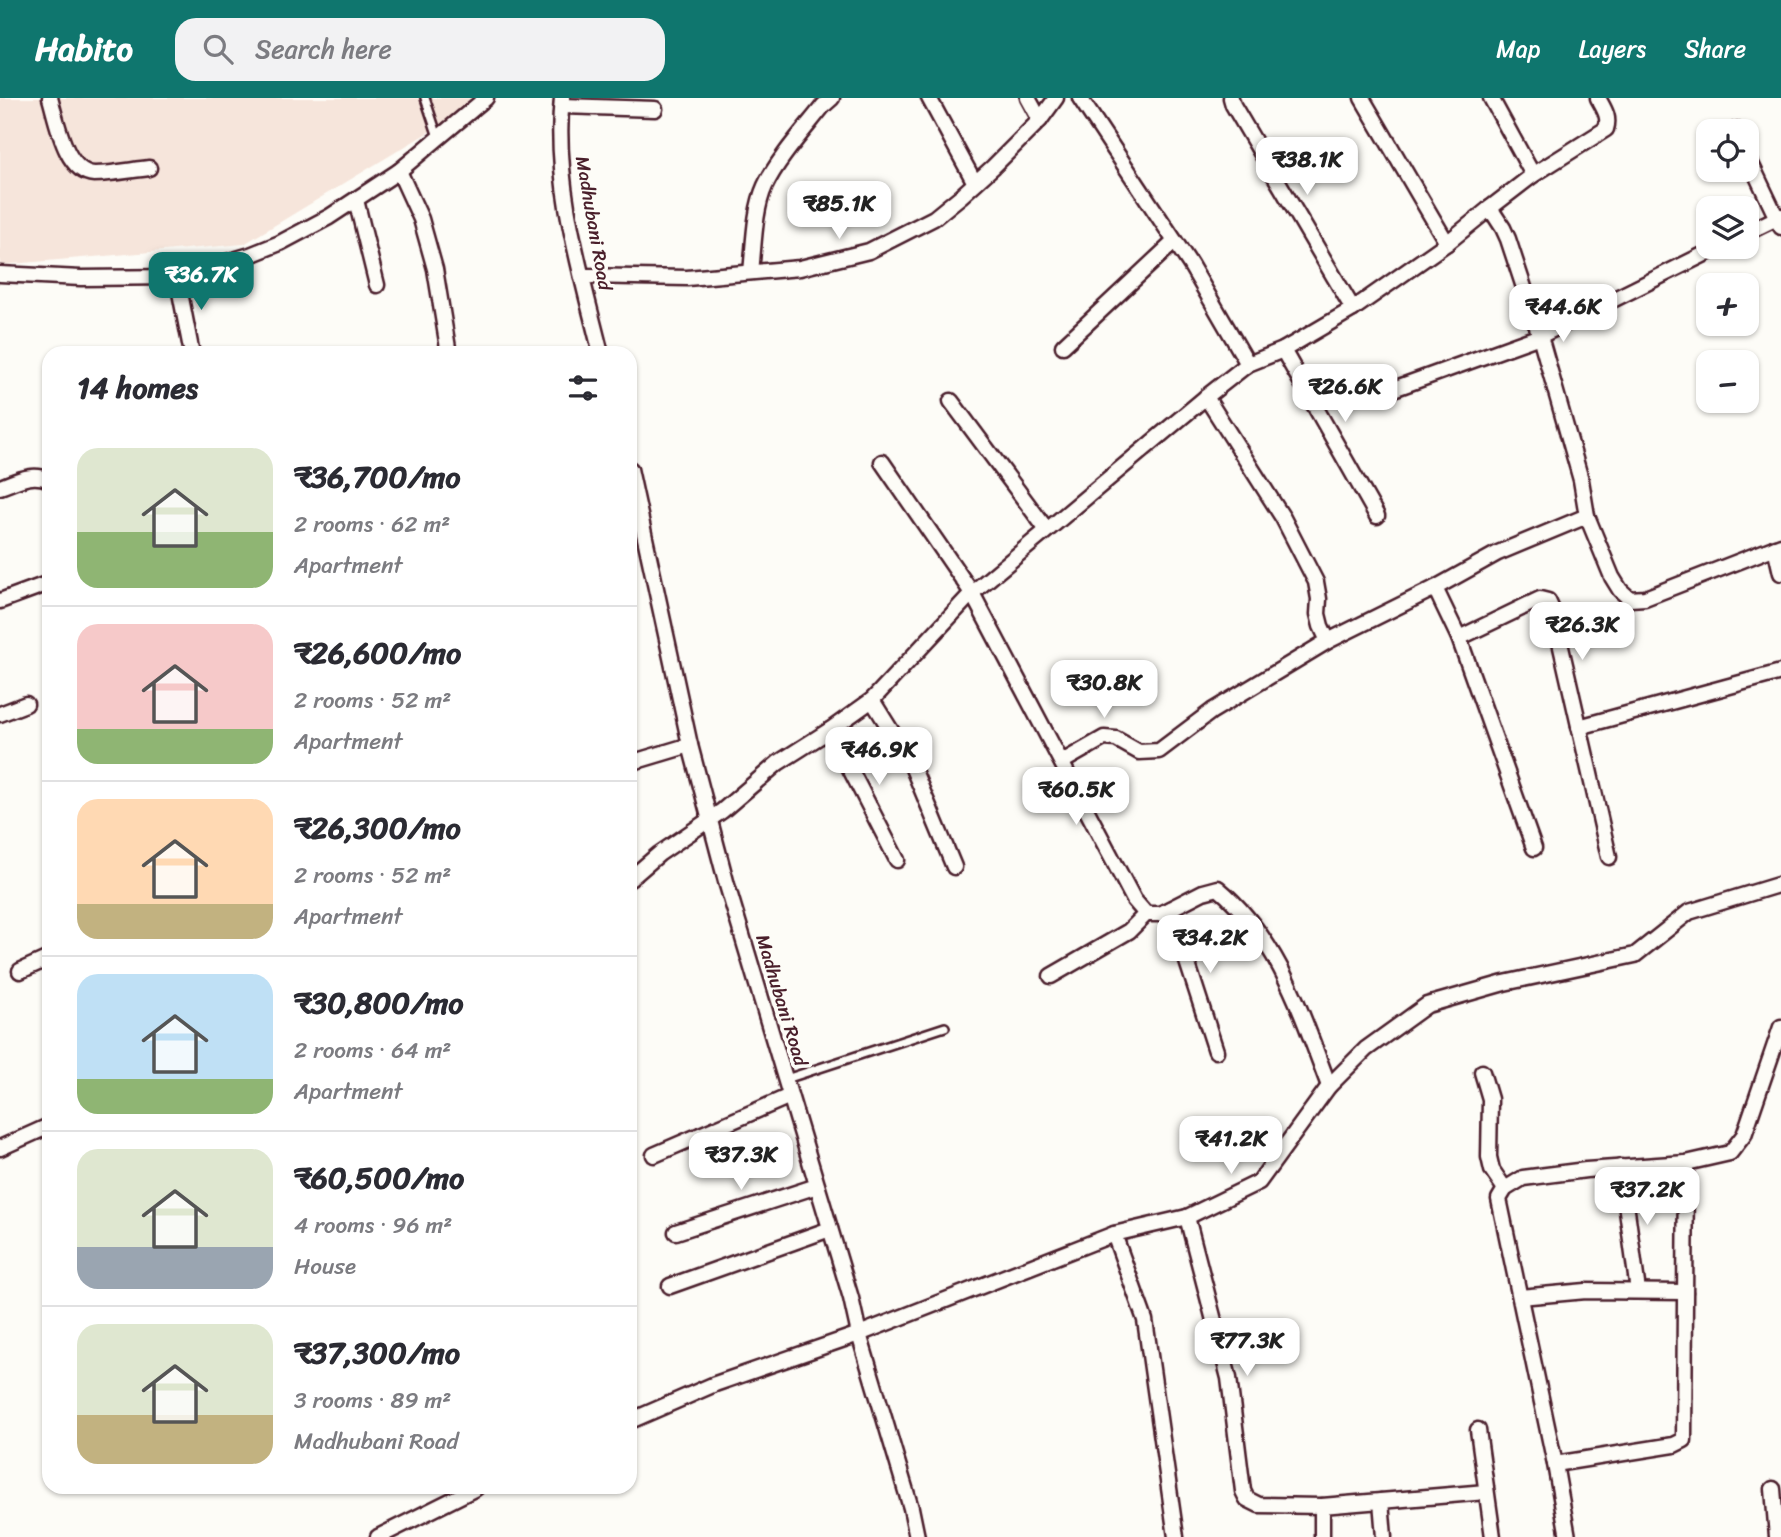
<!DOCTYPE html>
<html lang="en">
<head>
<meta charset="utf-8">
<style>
  body { margin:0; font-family:Sriracha,sans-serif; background:#f2f2f3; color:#2b2b33; height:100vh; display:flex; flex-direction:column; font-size:26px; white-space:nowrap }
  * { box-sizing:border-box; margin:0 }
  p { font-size:23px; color:#7c7c81 }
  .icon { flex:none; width:38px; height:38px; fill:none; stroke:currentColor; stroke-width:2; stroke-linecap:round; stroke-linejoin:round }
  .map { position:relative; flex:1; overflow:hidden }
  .details { position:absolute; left:42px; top:248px; width:595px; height:1148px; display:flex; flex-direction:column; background:#fff; border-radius:21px; box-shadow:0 2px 5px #0004 }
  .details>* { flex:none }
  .controls { position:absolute; left:1696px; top:21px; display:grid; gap:14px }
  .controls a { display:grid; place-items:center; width:63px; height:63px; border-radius:14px; background:#fff; box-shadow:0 2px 5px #0004; font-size:35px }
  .price { position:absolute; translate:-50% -60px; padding:0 16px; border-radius:14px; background:#fff; color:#222; font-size:23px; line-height:46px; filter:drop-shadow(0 2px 4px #0008) }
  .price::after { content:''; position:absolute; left:50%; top:42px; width:21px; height:16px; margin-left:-10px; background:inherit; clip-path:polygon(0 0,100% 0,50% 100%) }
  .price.on { background:#0f766e; color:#fff }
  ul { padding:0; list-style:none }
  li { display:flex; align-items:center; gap:21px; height:175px; padding:0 35px }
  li+li { border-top:2px solid #e1e1e2 }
  li span { display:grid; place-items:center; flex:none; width:196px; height:140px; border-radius:21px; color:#555 }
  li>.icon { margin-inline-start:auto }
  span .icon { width:84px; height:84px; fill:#fffc; stroke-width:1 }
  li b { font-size:30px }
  h2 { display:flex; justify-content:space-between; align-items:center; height:84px; padding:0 35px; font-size:30px }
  header { display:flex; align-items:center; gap:42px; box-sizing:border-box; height:98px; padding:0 35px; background:#0f766e; color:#fff }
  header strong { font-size:33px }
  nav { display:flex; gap:38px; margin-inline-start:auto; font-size:24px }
  .search { width:490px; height:63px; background:#f2f2f3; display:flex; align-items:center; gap:18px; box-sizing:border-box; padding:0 24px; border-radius:21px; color:#7c7c81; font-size:26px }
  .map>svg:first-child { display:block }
  .built { fill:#f6e5db }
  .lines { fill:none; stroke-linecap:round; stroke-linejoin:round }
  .service-casing { stroke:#4a1f2b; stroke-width:12 }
  .minor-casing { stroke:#4a1f2b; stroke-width:19 }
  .service { stroke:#fdfcf7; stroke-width:7 }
  .minor { stroke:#fdfcf7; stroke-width:14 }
  .labels { text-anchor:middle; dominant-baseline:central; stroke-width:7; stroke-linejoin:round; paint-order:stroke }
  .street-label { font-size:19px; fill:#4a1f2b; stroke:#fdfcf7 }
</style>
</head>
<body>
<header>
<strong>Habito</strong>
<div class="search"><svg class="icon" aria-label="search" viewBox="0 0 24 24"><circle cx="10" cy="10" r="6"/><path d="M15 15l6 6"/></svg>Search here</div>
<nav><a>Map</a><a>Layers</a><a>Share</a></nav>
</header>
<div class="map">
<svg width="1781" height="1439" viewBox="0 0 1781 1439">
  <rect width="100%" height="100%" fill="#fdfcf7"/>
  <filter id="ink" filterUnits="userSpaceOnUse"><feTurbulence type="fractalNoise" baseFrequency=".0143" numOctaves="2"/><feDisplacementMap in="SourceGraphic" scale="14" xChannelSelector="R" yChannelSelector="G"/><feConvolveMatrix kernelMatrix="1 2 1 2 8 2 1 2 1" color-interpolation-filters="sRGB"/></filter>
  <g filter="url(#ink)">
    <path class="built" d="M0,0H485L244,146L0,167Z"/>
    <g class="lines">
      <g class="service-casing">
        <g id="service">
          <path d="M425,0L438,39"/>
          <path d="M786,981L945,929"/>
        </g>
      </g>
      <g class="minor-casing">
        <g id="minor">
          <path d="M50,0C57,23 65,74 94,76C112,76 131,72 149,70"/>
          <path d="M562,0C553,85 581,174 601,256"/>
          <path d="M929,0L975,85"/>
          <path d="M1028,0L1040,22"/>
          <path d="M1080,0L1190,166L1248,266"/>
          <path d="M1231,0L1233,7L1353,211"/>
          <path d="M1362,0L1447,145"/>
          <path d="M1491,0L1533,77"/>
          <path d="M562,8L655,11"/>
          <path d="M1736,32V33"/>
          <path d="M1746,55L1781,129"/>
          <path d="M399,73L421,121L435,171L449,256"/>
          <path d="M356,102L377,187"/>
          <path d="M1490,110L1503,130L1508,141L1540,238L1581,382L1587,418L1612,479L1620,492L1630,501L1645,500L1781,447"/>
          <path d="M1746,135L1781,118"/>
          <path d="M751,174C754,148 754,112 765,88C777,62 805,31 823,8L832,0"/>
          <path d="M0,176L81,180L177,179L250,157L280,145L329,119L399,73L486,0"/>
          <path d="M582,178L687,180L800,170L869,153L934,120L961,98L993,69L1040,22L1056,0"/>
          <path d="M177,179L192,256"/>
          <path d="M1063,248L1174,144"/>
          <path d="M1283,252L1377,418"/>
          <path d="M1385,294L1540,238L1719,149"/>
          <path d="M1206,299L1283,420L1316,484L1319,501L1318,516L1321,528L1328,543"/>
          <path d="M951,303L1047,432"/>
          <path d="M882,364L972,495L1134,802L1146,816H1160L1203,794L1218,790C1279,841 1302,917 1329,988"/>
          <path d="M630,371L690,647L727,787L851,1200L859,1236L911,1410L917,1439"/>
          <path d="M0,389C17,383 32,374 49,382"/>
          <path d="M1775,449L1781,475"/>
          <path d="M1435,490L1459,540L1534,750"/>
          <path d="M0,503L49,485"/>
          <path d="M1459,540L1540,501L1548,503L1553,514L1609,759"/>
          <path d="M872,602L910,663L954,769"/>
          <path d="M0,616L26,606"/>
          <path d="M1579,629L1781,574"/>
          <path d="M830,632L897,762"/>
          <path d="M1062,664L1104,640L1116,641L1139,654L1159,653L1212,613L1328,543L1435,490L1498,455L1587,418"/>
          <path d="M630,665L690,647"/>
          <path d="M630,781L659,756L722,713L778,665L830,632L872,602L972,495L1206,299L1248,266L1283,252L1353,211L1447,145L1490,110L1533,77L1606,31C1610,19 1604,11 1598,0"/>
          <path d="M1170,811L1216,953"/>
          <path d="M20,873L49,860"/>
          <path d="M1051,878L1129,833L1146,816"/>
          <path d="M1482,974L1490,1001L1489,1059L1492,1072L1505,1091"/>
          <path d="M0,1050L49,1028"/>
          <path d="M654,1057L790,998"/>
          <path d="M1621,1069L1638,1193"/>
          <path d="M1187,1119L1229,1280L1243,1393L1247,1401L1259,1407L1322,1408L1486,1394"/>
          <path d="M676,1134L817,1088"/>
          <path d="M1114,1136L1145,1222L1176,1439"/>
          <path d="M670,1188L830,1131"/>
          <path d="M1520,1199L1586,1193L1685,1194"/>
          <path d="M630,1323L715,1286L859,1236L1114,1136L1187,1119L1259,1084L1329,988L1366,951L1427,907L1504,885L1635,857L1689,814L1781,786"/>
          <path d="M1478,1332L1493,1439"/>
          <path d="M1555,1366L1674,1347L1684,1342L1686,1065"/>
          <path d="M1773,1391L1777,1439"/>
          <path d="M1381,1403L1384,1439"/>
          <path d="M1322,1408V1439"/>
          <path d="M378,1439L476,1390"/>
          <path d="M1568,1439L1555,1366L1499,1101L1505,1091L1523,1080L1586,1072L1686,1065L1730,1055L1744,1037L1781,929"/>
        </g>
      </g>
      <use href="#service" class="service"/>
      <use href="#minor" class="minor"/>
    </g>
  </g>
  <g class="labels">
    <g class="street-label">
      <text transform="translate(594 125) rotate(80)">Madhubani Road</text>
      <text transform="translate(782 902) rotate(73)">Madhubani Road</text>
    </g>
  </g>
</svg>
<div class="controls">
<a><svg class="icon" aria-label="locate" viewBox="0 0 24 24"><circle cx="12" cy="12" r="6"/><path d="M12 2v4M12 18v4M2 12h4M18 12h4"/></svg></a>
<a><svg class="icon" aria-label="layers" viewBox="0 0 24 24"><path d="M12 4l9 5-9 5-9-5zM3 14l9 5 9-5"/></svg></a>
<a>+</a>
<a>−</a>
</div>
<b class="price" style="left:1307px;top:99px">₹38.1K</b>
<b class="price" style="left:839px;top:143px">₹85.1K</b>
<b class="price on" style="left:201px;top:214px">₹36.7K</b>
<b class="price" style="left:1563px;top:246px">₹44.6K</b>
<b class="price" style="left:1345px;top:326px">₹26.6K</b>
<b class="price" style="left:1582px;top:564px">₹26.3K</b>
<b class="price" style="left:1104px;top:622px">₹30.8K</b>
<b class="price" style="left:879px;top:689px">₹46.9K</b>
<b class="price" style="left:1076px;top:729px">₹60.5K</b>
<b class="price" style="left:1210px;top:877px">₹34.2K</b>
<b class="price" style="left:1231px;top:1078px">₹41.2K</b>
<b class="price" style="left:741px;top:1094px">₹37.3K</b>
<b class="price" style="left:1647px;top:1129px">₹37.2K</b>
<b class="price" style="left:1247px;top:1280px">₹77.3K</b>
<section class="details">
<h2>14 homes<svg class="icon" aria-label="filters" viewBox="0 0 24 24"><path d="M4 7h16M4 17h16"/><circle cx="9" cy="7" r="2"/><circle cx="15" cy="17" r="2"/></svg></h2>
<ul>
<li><span style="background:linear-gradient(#dfe7d0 60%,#8fb573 0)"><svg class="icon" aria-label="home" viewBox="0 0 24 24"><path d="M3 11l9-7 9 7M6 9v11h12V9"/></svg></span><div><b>₹36,700/mo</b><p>2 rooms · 62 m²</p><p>Apartment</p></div></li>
<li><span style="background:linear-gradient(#f6c9c9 75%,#8fb573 0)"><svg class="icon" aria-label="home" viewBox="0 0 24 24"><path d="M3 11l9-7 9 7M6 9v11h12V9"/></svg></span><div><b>₹26,600/mo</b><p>2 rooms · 52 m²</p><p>Apartment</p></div></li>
<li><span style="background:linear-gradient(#ffd9b3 75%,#c2b280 0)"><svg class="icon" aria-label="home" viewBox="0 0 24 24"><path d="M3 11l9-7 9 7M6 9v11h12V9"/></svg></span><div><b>₹26,300/mo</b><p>2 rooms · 52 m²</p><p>Apartment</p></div></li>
<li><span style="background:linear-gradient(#bfe0f5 75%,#8fb573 0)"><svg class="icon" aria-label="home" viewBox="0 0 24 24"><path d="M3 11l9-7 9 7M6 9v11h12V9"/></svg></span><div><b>₹30,800/mo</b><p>2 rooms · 64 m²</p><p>Apartment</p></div></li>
<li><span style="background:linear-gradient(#dfe7d0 70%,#9aa5b1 0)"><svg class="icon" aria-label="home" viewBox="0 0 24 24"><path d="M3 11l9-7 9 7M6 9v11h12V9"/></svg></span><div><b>₹60,500/mo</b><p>4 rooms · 96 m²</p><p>House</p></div></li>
<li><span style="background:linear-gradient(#dfe7d0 65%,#c2b280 0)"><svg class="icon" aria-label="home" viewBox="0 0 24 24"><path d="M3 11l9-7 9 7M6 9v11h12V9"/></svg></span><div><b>₹37,300/mo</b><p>3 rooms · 89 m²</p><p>Madhubani Road</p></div></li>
</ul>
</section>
</div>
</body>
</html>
